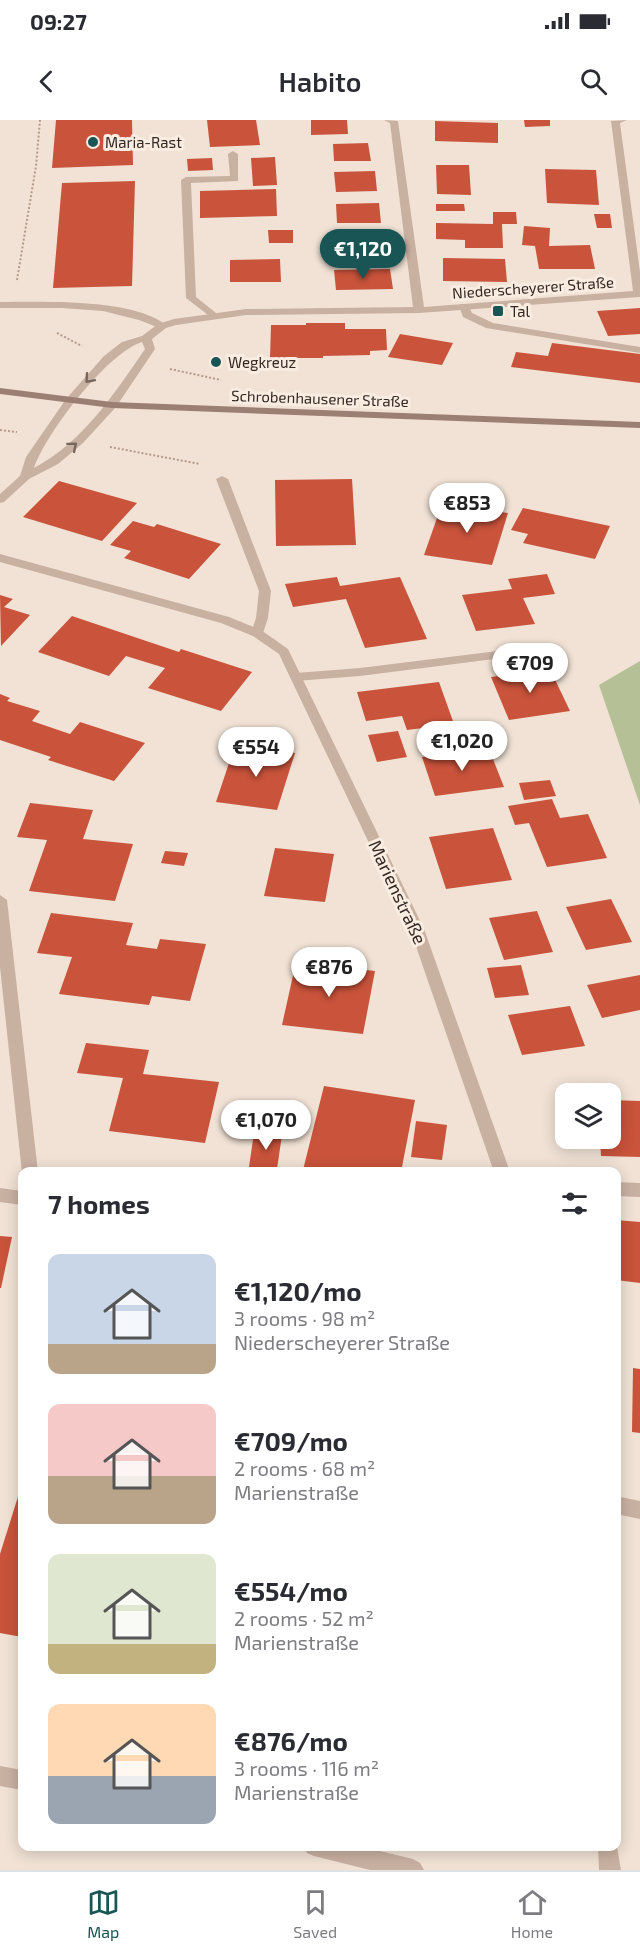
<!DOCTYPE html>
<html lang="en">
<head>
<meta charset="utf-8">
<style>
  body { margin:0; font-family:"Exo 2",sans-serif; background:#f7f7f7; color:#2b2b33; height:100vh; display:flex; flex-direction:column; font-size:22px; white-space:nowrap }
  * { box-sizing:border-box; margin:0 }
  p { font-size:20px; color:#7c7c81 }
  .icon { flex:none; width:33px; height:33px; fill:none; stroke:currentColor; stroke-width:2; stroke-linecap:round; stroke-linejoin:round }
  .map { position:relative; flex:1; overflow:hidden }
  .panel { position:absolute; left:18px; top:1047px; width:603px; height:684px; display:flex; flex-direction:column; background:#fff; border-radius:12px; box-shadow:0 3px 15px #0003 }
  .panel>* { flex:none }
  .controls { position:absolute; left:555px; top:963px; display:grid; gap:12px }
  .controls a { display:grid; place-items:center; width:66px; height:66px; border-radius:12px; background:#fff; box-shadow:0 3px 15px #0003; font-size:30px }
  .price { position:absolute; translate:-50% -51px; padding:0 14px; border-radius:21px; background:#fff; color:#222; font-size:20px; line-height:39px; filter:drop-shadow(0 2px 3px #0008) }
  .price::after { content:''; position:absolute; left:50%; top:36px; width:18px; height:14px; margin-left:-9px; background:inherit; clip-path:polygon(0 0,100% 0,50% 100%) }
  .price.on { background:#195555; color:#fff }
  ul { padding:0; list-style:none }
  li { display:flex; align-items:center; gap:18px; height:150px; padding:0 30px }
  li span { display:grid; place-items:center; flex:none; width:168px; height:120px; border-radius:12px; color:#555 }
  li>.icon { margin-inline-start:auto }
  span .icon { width:72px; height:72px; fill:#fffc; stroke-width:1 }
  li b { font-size:26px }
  h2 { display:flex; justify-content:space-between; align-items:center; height:72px; padding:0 30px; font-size:26px }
  .status { display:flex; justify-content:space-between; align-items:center; height:42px; padding:0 30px; background:#fff; direction:ltr }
  .status svg { height:16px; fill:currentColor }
  header { display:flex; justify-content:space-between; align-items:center; height:78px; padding:0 30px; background:#fff; font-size:27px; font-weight:600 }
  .menu { display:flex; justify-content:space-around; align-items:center; height:84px; border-top:2px solid #e1e1e2; background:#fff; font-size:16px; color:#7c7c81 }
  .menu a { display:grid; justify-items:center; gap:3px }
  .menu .on { color:#195555 }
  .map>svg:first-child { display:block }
  .green { fill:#b5c096 }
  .building { fill:#c9533b }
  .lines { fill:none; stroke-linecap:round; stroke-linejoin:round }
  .path { stroke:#b59a8c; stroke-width:2; stroke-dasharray:2 2; stroke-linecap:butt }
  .service { fill:#c9b1a2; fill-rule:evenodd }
  .minor { fill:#c9b1a2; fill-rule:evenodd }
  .secondary { fill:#9c7f73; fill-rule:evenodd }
  .oneway { stroke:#76665d }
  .poi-dot { fill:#195555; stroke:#f9ece1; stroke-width:2 }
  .labels { text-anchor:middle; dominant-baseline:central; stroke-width:6; stroke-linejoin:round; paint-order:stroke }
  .far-poi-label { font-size:15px; fill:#332824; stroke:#f9ece1; text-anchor:start }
  .far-street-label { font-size:15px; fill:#332824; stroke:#f9ece1 }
  .street-label { font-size:18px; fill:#332824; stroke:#f9ece1 }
</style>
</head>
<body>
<div class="status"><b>09:27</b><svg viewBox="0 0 49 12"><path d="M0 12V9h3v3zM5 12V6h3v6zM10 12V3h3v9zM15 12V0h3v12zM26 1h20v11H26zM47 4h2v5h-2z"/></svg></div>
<header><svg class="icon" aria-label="back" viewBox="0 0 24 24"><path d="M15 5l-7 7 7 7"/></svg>Habito<svg class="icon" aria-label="search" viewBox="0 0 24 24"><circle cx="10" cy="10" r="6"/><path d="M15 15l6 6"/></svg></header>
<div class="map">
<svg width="640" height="1750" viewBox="0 0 640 1750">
  <rect width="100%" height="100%" fill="#f1e2d5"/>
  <path class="green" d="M640,541V685L599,565Z"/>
  <g class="building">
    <path d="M56,0H132L133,45L52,48Z"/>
    <path d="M207,0H256L260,25L210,27Z"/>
    <path d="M311,0H347L348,14L311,15Z"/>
    <path d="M524,0H550V6L525,7Z"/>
    <path d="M435,1L498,3V23L435,21Z"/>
    <path d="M368,23L371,41H334L333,24Z"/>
    <path d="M275,37L277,65L253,66L251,38Z"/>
    <path d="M212,38L213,50L188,51L187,39Z"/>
    <path d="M436,45H469L471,75L437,74Z"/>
    <path d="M545,49L596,50L599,85L547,83Z"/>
    <path d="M375,51L377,71L336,72L334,52Z"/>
    <path d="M135,61L132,166L53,168L62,63Z"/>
    <path d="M276,69L277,96L200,98V71Z"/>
    <path d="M379,83L381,103H337L336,84Z"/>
    <path d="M436,84H464L465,91H436Z"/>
    <path d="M493,92H516L517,104H502L503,128H465V120L436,119V103L493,104Z"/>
    <path d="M594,94H610L612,108H597Z"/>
    <path d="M524,106L550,108L549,126L590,125L595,149H539L535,126L522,125Z"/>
    <path d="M268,110H293V123H269Z"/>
    <path d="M331,115H371L372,134H332Z"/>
    <path d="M443,138L505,139L507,162L443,161Z"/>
    <path d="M280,139L281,162H230V140Z"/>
    <path d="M390,149L393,169L336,170L334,150Z"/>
    <path d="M640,188V214L608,216L597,191Z"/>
    <path d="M306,203H345V209H386L387,230L370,231V235L323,236V238H270L271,205H306Z"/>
    <path d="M400,214L453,223L442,245L388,237Z"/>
    <path d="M552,223L640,234V263L511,247L516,232L548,236Z"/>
    <path d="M352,359L356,425L276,426L275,360Z"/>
    <path d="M59,361L137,383L102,421L23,397Z"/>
    <path d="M442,384L508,393L492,445L424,435Z"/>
    <path d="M523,388L610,406L595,439L523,423L528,414L511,410Z"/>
    <path d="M133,401L154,407L157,404L221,424L189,459L124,438L131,431L110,425Z"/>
    <path d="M547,454L555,474L523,478L535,504L476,511L462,475L512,469L508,459Z"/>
    <path d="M337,457L340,466L400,457L427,519L365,528L346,479L293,487L285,464Z"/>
    <path d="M0,475L13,479L4,487L30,495L1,526Z"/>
    <path d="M72,496L179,532L181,529L252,552L221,591L148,568L165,548L126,536L109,556L38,532Z"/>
    <path d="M550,549L570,591L509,600L491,557Z"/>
    <path d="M439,562L454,604L407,610L402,596L366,601L357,572Z"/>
    <path d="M0,574L10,578L7,581L40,591L32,601L70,614L80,602L145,623L114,661L48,640L51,637L0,620Z"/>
    <path d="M398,611L407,637L377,642L368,615Z"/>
    <path d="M235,625L295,633L277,690L216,682Z"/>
    <path d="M489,629L504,667L435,676L422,637Z"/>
    <path d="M550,660L556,676L524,680L519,663Z"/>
    <path d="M552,679L560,698L588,694L607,738L547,747L529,703L515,705L508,686Z"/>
    <path d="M30,683L93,690L83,719L133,724L115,781L29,771L47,720L17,717Z"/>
    <path d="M493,708L512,760L446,769L429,717Z"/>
    <path d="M275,728L334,734L325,782L264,776Z"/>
    <path d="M165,731L188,733L184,746L161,743Z"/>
    <path d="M611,779L632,822L586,830L566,787Z"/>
    <path d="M537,791L553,832L504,840L489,798Z"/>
    <path d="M51,793L133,803L126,825L157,829L160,819L206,824L190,881L152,876L149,885L59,874L72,837L37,833Z"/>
    <path d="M296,842L375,851L363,914L282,905Z"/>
    <path d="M521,845L529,875L495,878L487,848Z"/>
    <path d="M640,855V890L602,898L587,865Z"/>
    <path d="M570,886L585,926L522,935L508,895Z"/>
    <path d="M86,923L149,930L143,954L219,962L205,1023L109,1011L123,958L77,953Z"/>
    <path d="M324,966L415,980L401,1052L303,1050Z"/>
    <path d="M610,980L640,981V1037L601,1036L600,1018H610Z"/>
    <path d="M416,1001L447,1005L442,1040L411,1037Z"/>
    <path d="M254,1013L282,1015L277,1049L249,1047Z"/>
    <path d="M616,1100L640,1102V1163L616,1160Z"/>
    <path d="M0,1116L12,1117L1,1168H0Z"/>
    <path d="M633,1248L640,1249V1313L632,1312Z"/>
    <path d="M22,1364V1517L0,1513V1434Z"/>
  </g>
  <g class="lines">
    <g class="path">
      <path d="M17,160L36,46L40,0"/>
      <path d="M57,213L82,226"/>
      <path d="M170,249L221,260"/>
      <path d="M0,310L17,312"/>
      <path d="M110,327L200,344"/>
    </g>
    <g class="service">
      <path d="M233,31L238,34V61L191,63L196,177L216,193V197L212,198L186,178L181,60L186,57L230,56L228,34Z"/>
      <path d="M0,182C41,182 136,178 167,206L162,209L139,200L103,191L62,188H0Z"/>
      <path d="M460,184H468L472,193L493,203L640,227V233L486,208L463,197L459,186Z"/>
      <path d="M222,356L228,359L271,471L268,498L263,513L257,517L251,513L256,498L259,471L216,359Z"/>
      <path d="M506,530L510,531L512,534L510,537L360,556L296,561L290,557L296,553L360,548Z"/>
      <path d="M616,1376L640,1381V1399L616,1394Z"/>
    </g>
    <g class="minor">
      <path d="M384,0L398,1L424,187L633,171L611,1L627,0L620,3L640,152V177L419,193L246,195L176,205L166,208L152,219L155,229L116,287L83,323L58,344L29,359L4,382L0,383V374L20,356L26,337L66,279L104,236L122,222L142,216L158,204L174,199L246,189L413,187L390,3ZM142,222L145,229C114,274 83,322 34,348C46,313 107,233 142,222Z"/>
      <path d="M0,434L229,497L261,510L288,529L424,809L510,1052H494L410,809L279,534L253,516L221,503L0,442Z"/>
      <path d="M0,775L7,780L38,1052L22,1053L0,847Z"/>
      <path d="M616,1062L640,1063V1077L616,1076Z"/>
      <path d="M0,1068L22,1071V1085L0,1082Z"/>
      <path d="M0,1646L22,1650V1670L0,1666Z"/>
      <path d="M616,1721L621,1750H599L598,1726H616Z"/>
      <path d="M304,1726H359L413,1739L420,1743L424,1750H370L314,1736L307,1733Z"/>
    </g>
    <path class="secondary" d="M0,268L112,282L640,302V308L112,288L0,274Z"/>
  </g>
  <defs><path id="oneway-chevron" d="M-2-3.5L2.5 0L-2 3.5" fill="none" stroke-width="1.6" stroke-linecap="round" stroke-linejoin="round" transform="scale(1.5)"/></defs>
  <g class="oneway">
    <use href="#oneway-chevron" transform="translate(89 259) rotate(131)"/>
    <use href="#oneway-chevron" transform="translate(73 326) rotate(-40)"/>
  </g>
  <g class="poi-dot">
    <circle cx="93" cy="22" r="6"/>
    <rect x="492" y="185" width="12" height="12" rx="3"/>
    <circle cx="216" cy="242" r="6"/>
  </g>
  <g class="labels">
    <g class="far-poi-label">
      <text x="105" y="22">Maria-Rast</text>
      <text x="510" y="191">Tal</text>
      <text x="228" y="242">Wegkreuz</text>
    </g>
    <g class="far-street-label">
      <text transform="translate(533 167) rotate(-4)">Niederscheyerer Straße</text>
      <text transform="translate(320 278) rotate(2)">Schrobenhausener Straße</text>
    </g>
    <g class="street-label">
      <text transform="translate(398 772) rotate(65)">Marienstraße</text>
    </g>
  </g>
</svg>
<div class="controls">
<a><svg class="icon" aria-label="layers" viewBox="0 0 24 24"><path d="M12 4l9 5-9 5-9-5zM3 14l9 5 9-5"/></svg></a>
</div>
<b class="price on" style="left:363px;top:160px">€1,120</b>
<b class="price" style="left:467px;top:414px">€853</b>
<b class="price" style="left:530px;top:574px">€709</b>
<b class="price" style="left:462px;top:652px">€1,020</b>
<b class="price" style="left:256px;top:658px">€554</b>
<b class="price" style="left:329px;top:878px">€876</b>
<b class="price" style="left:266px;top:1031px">€1,070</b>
<section class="panel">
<h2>7 homes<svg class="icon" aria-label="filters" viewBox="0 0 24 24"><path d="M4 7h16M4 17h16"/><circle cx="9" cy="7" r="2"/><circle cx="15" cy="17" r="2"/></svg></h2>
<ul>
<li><span style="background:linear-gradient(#c9d6e8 75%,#b9a48a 0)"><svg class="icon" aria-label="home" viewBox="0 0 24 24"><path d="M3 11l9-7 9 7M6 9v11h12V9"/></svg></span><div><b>€1,120/mo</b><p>3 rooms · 98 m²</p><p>Niederscheyerer Straße</p></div></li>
<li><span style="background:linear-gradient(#f6c9c9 60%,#b9a48a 0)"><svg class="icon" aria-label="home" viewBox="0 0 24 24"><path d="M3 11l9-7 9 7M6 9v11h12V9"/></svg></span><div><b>€709/mo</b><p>2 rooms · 68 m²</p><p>Marienstraße</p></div></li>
<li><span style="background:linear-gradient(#dfe7d0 75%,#c2b280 0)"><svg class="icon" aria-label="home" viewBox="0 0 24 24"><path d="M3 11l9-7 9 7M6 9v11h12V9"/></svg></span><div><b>€554/mo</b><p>2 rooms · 52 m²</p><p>Marienstraße</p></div></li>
<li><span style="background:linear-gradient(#ffd9b3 60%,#9aa5b1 0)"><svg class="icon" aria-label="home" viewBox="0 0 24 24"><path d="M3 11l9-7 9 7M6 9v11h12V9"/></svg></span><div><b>€876/mo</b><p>3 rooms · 116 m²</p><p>Marienstraße</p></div></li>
</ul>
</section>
</div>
<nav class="menu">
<a class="on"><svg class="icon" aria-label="map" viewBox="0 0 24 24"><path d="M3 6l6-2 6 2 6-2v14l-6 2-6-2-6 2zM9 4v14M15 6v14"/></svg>Map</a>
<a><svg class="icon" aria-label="saved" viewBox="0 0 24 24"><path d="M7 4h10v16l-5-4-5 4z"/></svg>Saved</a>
<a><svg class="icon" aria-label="home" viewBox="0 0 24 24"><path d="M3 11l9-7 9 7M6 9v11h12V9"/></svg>Home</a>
</nav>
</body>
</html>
